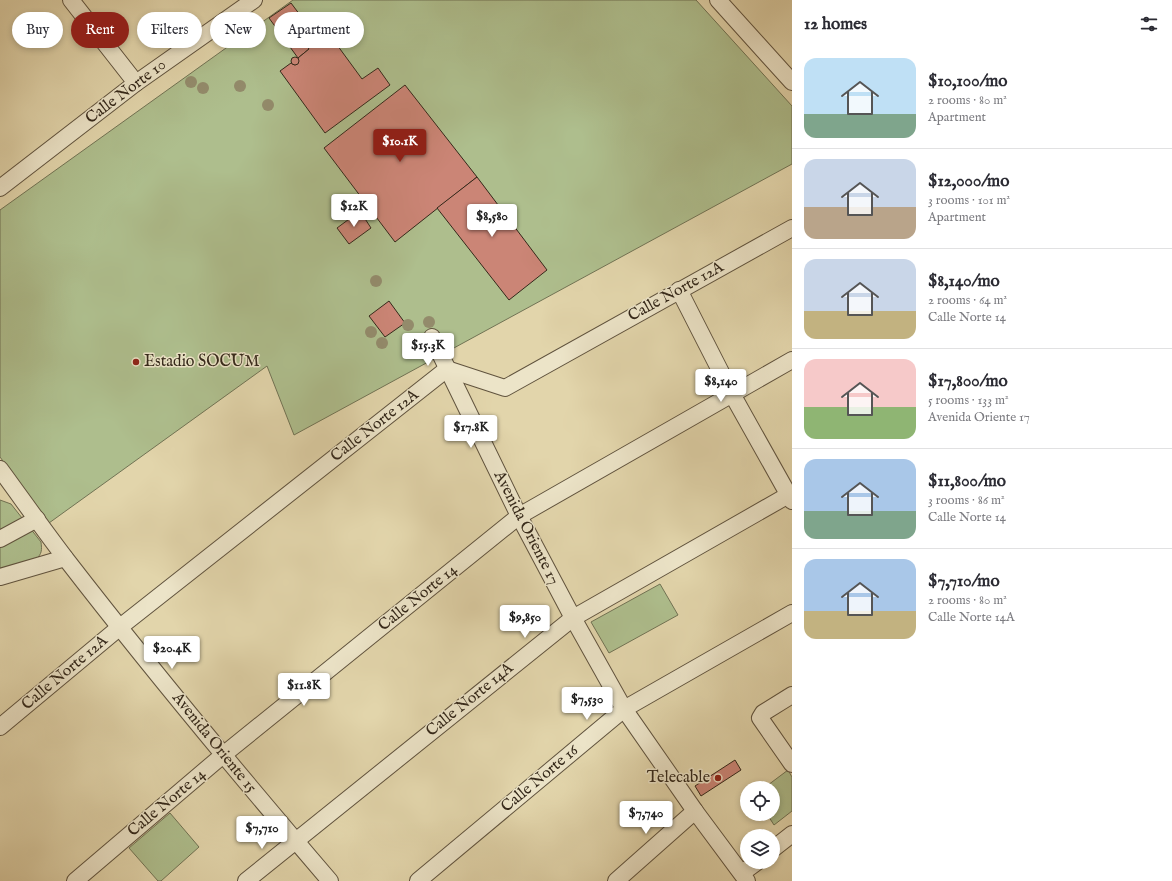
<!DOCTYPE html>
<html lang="en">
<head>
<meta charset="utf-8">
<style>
  body { margin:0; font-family:"IM FELL English",serif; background:#f2f2f3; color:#2b2b33; height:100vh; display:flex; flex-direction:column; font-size:15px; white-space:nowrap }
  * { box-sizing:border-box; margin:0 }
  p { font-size:13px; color:#7c7c81 }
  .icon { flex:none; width:22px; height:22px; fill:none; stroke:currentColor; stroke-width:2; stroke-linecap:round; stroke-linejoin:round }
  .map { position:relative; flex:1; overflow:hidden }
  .details { display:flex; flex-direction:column; background:#fff; width:380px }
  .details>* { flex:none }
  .banner { position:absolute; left:12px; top:12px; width:380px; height:36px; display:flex; gap:8px }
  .controls { position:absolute; left:740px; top:781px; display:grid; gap:8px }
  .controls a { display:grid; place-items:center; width:40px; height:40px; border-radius:50%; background:#fff; box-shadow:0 2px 6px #0003; font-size:20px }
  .price { position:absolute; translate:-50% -34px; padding:0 9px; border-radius:4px; background:#fff; color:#222; font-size:13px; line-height:26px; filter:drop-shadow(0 1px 2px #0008) }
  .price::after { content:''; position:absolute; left:50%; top:24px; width:12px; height:9px; margin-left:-6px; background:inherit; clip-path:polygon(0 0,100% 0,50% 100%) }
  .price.on { background:#8f2418; color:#fff }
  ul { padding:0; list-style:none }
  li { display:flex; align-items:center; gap:12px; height:100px; padding:0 12px }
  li+li { border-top:1px solid #e1e1e2 }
  li span { display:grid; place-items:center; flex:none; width:112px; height:80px; border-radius:12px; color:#555 }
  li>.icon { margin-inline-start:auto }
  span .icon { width:48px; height:48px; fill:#fffc; stroke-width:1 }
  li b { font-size:17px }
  h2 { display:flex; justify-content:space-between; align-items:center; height:48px; padding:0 12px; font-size:17px }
  .pill { padding:0 14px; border-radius:18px; background:#fff; box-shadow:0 2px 6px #0003; font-size:14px; line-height:36px }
  .pill.on { background:#8f2418; color:#fff }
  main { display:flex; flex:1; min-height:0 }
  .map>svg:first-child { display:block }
  .green { fill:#aebe8d; stroke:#717354 }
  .building { fill:#cb8576; stroke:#34281a }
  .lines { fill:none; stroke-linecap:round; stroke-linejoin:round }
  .minor-casing { stroke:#60533e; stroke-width:18 }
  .minor { stroke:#ece4c8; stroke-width:16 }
  .tree { fill:#938b6b }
  .poi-dot { fill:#8f2418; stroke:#ece4c8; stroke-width:1.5 }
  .labels { text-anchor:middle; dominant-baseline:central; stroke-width:3; stroke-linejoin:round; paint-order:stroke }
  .street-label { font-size:16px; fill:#34281a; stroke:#ece4c8 }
  .poi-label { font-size:16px; fill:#34281a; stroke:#ece4c8; text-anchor:start }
</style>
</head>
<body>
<main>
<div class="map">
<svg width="792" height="881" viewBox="0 0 792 881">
  <rect width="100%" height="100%" fill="#e2d5ab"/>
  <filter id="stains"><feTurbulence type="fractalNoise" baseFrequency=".005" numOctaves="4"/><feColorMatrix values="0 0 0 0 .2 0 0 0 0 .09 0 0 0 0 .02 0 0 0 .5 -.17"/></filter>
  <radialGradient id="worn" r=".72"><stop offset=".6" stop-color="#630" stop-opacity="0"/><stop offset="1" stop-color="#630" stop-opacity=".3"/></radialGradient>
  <g class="green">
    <path d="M293,0H696L792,106V164L294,435L267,366L49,523L0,457V210Z"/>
    <path d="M0,500L11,504L41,542C42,550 42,554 36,559L0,569Z"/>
    <path d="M660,584L678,615L609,653L591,622Z"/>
    <path d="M788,770L792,777V811L774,825L767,814H773V788H764Z"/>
    <path d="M170,813L199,847L161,881H158L129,848Z"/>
  </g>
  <g class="building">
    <path d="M291,3L303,19L293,27L309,49L298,58L269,18Z"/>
    <path d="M321,23L362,79L378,68L390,85L325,133L280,71L291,63L295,65L298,63V58L309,49L301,38Z"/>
    <circle cx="295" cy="61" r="4"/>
    <path d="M405,85L477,177L395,242L324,148Z"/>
    <path d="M477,177L547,270L509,300L437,208Z"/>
    <path d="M360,211L371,228L349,244L337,228Z"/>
    <path d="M389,301L405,323L385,337L369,316Z"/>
    <path d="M735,760L741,770L701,796L695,786Z"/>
  </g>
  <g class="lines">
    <g class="minor-casing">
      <g id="minor">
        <path d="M71,0L136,83"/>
        <path d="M718,0L792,82"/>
        <path d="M0,188L136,83L254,0"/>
        <path d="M679,290L732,394L792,501"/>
        <path d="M432,337L519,516L573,618L624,709L695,811L747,881"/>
        <path d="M0,469C22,499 43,529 66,559C151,669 240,776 330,881"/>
        <path d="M0,539L37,519"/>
        <path d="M0,577L65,558"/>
        <path d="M792,695L763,713L760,718L792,764"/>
        <path d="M0,727L120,627L447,369L505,388L792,228"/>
        <path d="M773,849L792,834"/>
        <path d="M742,873L757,862"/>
        <path d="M75,881L223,755L519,516L792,360"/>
        <path d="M246,881L573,618L792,493"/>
        <path d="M418,881L624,709L792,613"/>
        <path d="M616,881L695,811"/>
      </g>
    </g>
    <use href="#minor" class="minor"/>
  </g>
  <g class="tree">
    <circle cx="191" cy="82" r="6"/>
    <circle cx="240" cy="86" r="6"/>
    <circle cx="203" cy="88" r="6"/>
    <circle cx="268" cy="105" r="6"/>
    <circle cx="376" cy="281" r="6"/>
    <circle cx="429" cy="322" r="6"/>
    <circle cx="408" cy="325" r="6"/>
    <circle cx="371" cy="332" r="6"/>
    <circle cx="382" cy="343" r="6"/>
  </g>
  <g class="poi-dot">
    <circle cx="136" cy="362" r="4"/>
    <circle cx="718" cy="778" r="4"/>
  </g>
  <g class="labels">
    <g class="street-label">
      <text transform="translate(126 92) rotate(-37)">Calle Norte 10</text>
      <text transform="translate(676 292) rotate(-29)">Calle Norte 12A</text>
      <text transform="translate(375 426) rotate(-38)">Calle Norte 12A</text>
      <text transform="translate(526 528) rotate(63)">Avenida Oriente 17</text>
      <text transform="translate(418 598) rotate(-39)">Calle Norte 14</text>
      <text transform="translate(65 673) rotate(-40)">Calle Norte 12A</text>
      <text transform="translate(470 700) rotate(-39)">Calle Norte 14A</text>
      <text transform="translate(214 743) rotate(51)">Avenida Oriente 15</text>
      <text transform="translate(540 779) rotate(-40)">Calle Norte 16</text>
      <text transform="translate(167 803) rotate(-40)">Calle Norte 14</text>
    </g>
    <g class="poi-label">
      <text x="144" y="362">Estadio SOCUM</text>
      <text x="710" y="778" text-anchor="end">Telecable</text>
    </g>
  </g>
  <rect width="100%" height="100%" filter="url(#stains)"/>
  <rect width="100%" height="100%" fill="url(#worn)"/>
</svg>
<div class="controls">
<a><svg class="icon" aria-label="locate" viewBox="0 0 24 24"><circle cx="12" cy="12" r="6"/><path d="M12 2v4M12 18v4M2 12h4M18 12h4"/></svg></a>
<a><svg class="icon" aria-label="layers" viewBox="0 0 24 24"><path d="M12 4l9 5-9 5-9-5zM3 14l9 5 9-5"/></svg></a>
</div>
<b class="price on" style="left:400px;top:163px">$10.1K</b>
<b class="price" style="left:354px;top:228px">$12K</b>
<b class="price" style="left:492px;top:238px">$8,580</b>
<b class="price" style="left:428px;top:367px">$15.3K</b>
<b class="price" style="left:721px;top:403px">$8,140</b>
<b class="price" style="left:471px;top:449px">$17.8K</b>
<b class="price" style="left:525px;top:639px">$9,850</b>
<b class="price" style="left:172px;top:670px">$20.4K</b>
<b class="price" style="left:304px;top:707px">$11.8K</b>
<b class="price" style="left:587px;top:721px">$7,530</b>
<b class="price" style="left:646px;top:835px">$7,740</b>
<b class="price" style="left:262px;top:850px">$7,710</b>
<div class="banner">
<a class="pill">Buy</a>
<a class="pill on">Rent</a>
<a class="pill">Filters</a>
<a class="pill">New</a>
<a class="pill">Apartment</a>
</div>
</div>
<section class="details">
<h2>12 homes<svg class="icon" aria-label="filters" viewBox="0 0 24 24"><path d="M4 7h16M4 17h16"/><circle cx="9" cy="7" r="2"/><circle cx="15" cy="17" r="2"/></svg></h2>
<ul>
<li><span style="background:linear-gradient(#bfe0f5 70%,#7fa58c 0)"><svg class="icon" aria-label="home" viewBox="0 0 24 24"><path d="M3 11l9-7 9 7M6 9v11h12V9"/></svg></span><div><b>$10,100/mo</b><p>2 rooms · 80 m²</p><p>Apartment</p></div></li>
<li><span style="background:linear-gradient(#c9d6e8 60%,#b9a48a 0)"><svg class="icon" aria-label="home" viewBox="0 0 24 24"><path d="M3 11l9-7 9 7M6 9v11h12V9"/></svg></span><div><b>$12,000/mo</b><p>3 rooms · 101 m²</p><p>Apartment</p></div></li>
<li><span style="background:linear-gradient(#c9d6e8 65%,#c2b280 0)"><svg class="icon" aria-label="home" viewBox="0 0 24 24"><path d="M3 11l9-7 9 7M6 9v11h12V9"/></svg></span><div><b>$8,140/mo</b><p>2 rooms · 64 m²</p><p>Calle Norte 14</p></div></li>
<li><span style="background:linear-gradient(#f6c9c9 60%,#8fb573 0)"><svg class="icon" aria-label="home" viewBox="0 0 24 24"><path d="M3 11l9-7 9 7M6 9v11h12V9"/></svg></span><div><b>$17,800/mo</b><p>5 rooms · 133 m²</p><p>Avenida Oriente 17</p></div></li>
<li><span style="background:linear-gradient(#a9c7e8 65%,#7fa58c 0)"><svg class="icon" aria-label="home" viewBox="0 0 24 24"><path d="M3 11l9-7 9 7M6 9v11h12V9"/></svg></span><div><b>$11,800/mo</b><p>3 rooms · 86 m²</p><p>Calle Norte 14</p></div></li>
<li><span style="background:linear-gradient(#a9c7e8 65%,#c2b280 0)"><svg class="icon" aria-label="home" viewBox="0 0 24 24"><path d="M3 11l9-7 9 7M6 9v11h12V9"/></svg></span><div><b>$7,710/mo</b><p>2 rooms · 80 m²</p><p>Calle Norte 14A</p></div></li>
</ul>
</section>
</main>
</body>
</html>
